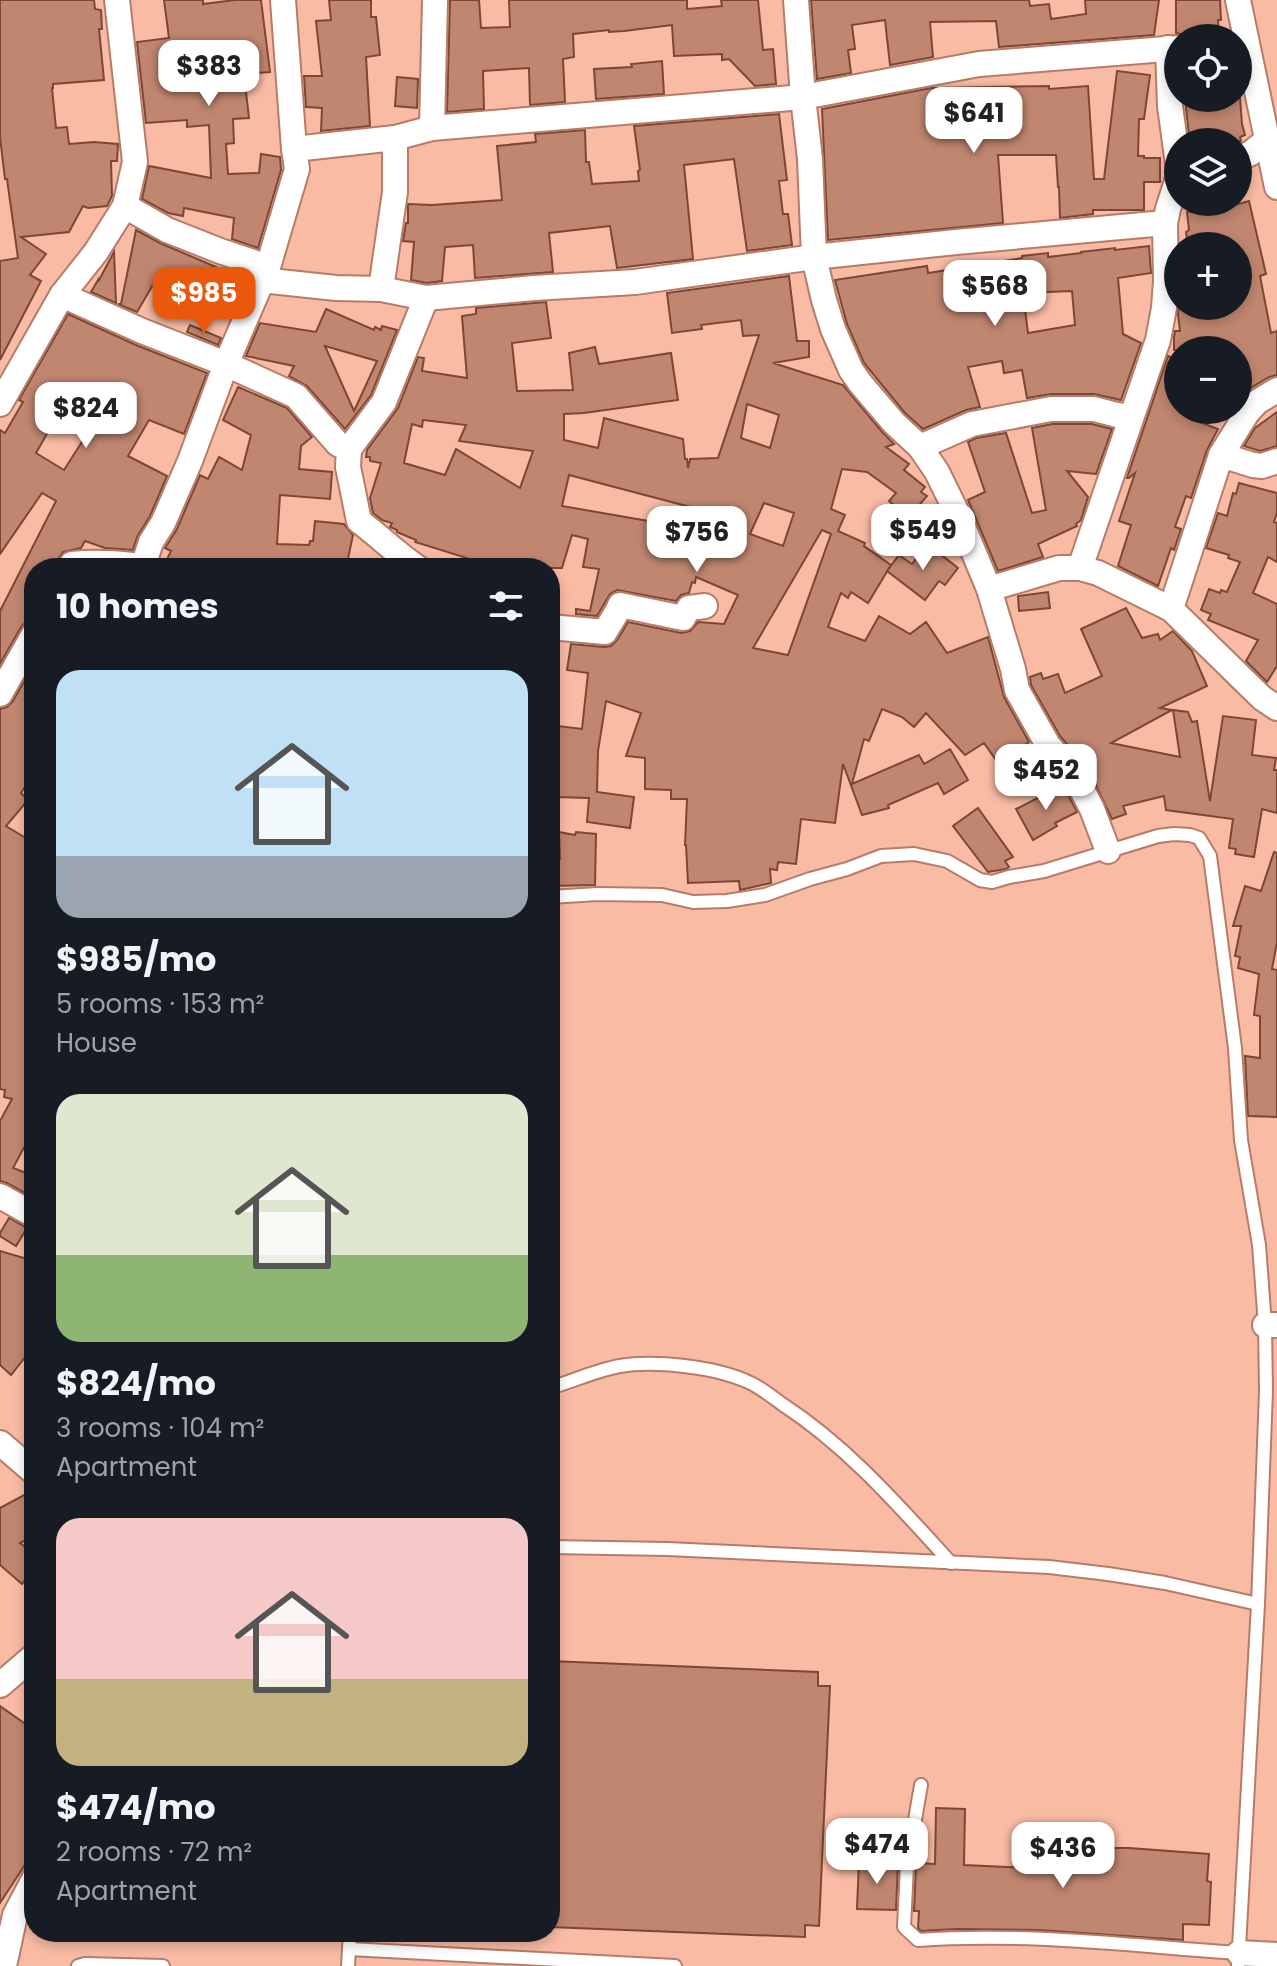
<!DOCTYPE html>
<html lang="en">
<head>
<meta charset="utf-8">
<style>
  body { margin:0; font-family:Poppins,sans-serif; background:#20242c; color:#f1f3f6; height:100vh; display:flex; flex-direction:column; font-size:30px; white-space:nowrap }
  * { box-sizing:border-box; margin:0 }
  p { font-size:26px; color:#9ea1a6 }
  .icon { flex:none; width:44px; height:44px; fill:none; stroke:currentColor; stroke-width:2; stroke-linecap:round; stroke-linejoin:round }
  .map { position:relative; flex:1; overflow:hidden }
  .details { position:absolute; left:24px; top:558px; width:536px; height:1384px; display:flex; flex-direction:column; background:#171b24; border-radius:32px; box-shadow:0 4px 12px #0003 }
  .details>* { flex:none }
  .tools { position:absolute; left:1164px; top:24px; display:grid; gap:16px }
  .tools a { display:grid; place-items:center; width:88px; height:88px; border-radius:50%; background:#171b24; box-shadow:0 4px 12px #0003; font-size:40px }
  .price { position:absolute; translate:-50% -68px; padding:0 18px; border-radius:16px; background:#fff; color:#222; font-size:26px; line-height:52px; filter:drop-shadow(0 2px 4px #0008) }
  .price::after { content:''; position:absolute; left:50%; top:48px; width:24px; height:18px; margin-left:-12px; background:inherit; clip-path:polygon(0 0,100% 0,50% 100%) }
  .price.active { background:#ea580c; color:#fff }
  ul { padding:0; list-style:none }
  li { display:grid; align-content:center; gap:16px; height:424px; padding:0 32px }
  li span { display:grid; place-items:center; height:248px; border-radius:24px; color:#555 }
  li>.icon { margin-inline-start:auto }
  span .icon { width:144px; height:144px; fill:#fffc; stroke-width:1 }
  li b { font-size:34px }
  h2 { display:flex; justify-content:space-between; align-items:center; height:96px; padding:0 32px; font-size:34px }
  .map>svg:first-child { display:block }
  .building { fill:#c08670; stroke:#7c4734; stroke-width:2; fill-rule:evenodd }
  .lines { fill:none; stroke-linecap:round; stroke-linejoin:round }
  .service-casing { stroke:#b67c67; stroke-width:16 }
  .minor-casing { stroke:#b67c67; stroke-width:28 }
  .service { stroke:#fff; stroke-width:12 }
  .minor { stroke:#fff; stroke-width:24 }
</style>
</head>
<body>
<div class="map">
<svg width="1277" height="1966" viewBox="0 0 1277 1966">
  <rect width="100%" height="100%" fill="#f9bba4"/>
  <g class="building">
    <path d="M0,0H94L95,9L101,10L102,29H99L104,80L53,84V88H52L56,128L67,127L69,144L94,142L118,144L117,161H111L112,196L107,206L88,208L83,206L69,232L21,237L46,254L30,275L41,281L0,360V261L18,258L7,179H5L0,137Z"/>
    <path d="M164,0H203V4L235,0H261L270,72L244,74L249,118L233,119L234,143L226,144L228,174L259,173L261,154L280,157L281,170L258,248L232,239L234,218L184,208L183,216L168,213L142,199L149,166L211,178L209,125L187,127V120L146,123L137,42L169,38Z"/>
    <path d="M329,0H371V17H376L380,55L366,57L370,126L321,131L322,108L306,107L304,76H322L316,21L331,20Z"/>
    <path d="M450,0H479L481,28L510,27L509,0H687V9L722,6L721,0H758L763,50L773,49L776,84L755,86L729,59L722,60V54L674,56L672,25L624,31L609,32V30L573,34L574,57L563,59L565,102L530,105L529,68L483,71L484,109L447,112Z"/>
    <path d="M811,0H1029L1030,6L1049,4L1051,19L1086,14L1085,0H1159L1154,35L999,47L996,21L930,22L933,57L890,65L885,20L852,25L855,49L848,50L851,73L817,79Z"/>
    <path d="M1176,0H1220L1221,20H1218L1219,33L1186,35L1176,33Z"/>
    <path d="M662,61L664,94L596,99L594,69L632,67L631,64Z"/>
    <path d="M1117,71L1150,75L1144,119H1139L1138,156H1144V158H1160V182H1144V210H1093V214L1060,218L1059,187H1058L1056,155H998L1003,223L828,240L822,109L931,88L1049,86V89L1088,86L1094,179H1104Z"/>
    <path d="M397,77L418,79L417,108L395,106Z"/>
    <path d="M1185,98H1240L1242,124L1245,135L1240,137L1241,141L1202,142L1200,133L1189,135Z"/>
    <path d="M779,114L787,180L779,181L783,214H788L792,245L747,251L734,159L684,165L693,259L617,268L610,226L549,233L553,272L475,278L473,245L445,247L442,281L427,283L411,280L414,242L403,241L406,223H408V204L432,205L502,200L497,146L536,142L535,134L585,130L586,162H589L592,184L639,181L638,171L640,170L634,126Z"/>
    <path d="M1249,201L1266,274L1260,276L1271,333L1277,331V375L1269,377L1249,389L1238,401V350H1174V337L1175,331H1180L1178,314L1179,306H1238V246H1188L1186,232L1189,230L1187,212L1220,207V209Z"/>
    <path d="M136,230L160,243L216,267L245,283L233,305L195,284L191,293L157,278L137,312L118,304H121Z"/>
    <path d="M1149,246L1151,273L1118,278L1123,334L1141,343L1121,400L1094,394H1051L1027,398L1022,370L1004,373L1002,361L968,367L980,407L966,410L923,429L905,413L864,363L847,324L835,280L927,266L928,273L1022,258V256L1048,253V257L1081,253V252L1115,248V250ZM1072,291L1075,325L1028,333L1023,293Z"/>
    <path d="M114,252L116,303L91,292L98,280V282Z"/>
    <path d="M789,276L797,341H809V357L773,363L843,385L883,433L894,444L886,447L909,464L904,470L925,487L921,492L927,496L909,517L889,501L896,493L867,472L842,469L831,509L845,515L838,531L865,543L864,546L891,565L868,603L851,592L848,598L841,593L828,627L865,641L879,616L910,634L926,622L947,653L988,637L1004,697L1029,742L1015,752L1012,748L996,760L984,743L965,755L926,713L914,727L902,717L882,709L869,741L864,739L852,784L919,755L924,764L950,749L968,780L944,794L938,783L888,805L889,808L862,815L843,764L835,823L801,819L796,864L778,862L777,870L770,869L771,883L740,890L739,881L688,883L686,845H685L687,799H671V790L645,789V758L626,756L641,713L606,701L598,751L597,792L634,797L630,828L587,822L589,798L555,797L556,782H550V728L558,726L582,729L588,673L567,670L571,644L604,647L611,646L618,639L628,622L681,633L690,631L698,622L724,624L738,595L696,577L695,583L692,582L689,593L681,595L676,601L617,590L610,594L597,616L576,614V609L590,611L599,569L583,567L588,539L572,535L562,568H465L470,559L415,542L416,540L397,532V530L390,527L392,523L382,520L373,513L370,498L381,463L370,461V457H366L367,450L398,408L418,357L424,358L422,371L467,378L462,316L476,314V308L546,302L551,338L512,343L517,391L573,390L569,353L595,347L599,364L671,353L678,400L584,413L564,414V440L598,448L604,418L683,439L685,459H687L688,468L690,459L718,458L759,335L743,336L741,320L701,325L702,329L672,333L667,293ZM747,404L779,415L770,448L741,438ZM423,420L466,425L459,441L533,451L520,488L456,449L445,475L404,463L412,424L422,427ZM569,475L694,508L689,528L562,506ZM764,503L794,513L783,546L750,534ZM822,530L831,534L788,655L753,648Z"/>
    <path d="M326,309L374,330L375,327L381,330L382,326L397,330L371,395L345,429L307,386L289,376L294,366L246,356L260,323L316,332ZM325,346L377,361L354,411Z"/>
    <path d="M68,314L136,345L207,373L184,434L149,420L128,456L167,476L150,516L137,537L133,550L105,548L85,541L81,548L63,552L57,561L55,568H34V619L27,621L21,627L0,664V611L56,501L42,493L0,554V430L5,433L23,402L19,400ZM56,418L87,434L64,470L36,453Z"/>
    <path d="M190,325L221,338L218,345L187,332Z"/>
    <path d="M1168,356L1178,360V410H1192L1189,418L1218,429L1207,450L1191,498L1186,496L1175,527L1181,529L1174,550L1171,548L1158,586L1118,566L1131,525L1119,521L1135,473L1129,478H1127Z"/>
    <path d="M238,387L287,408L312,437L301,446L299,469L332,472L330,499L280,495L277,544L309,545L310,541H313L315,521L344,524L353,535L346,568H163L171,551L165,548L177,529L200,475L208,479L219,457L242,470L251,435L223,420Z"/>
    <path d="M1277,412V446L1260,451L1244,446L1255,428Z"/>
    <path d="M1052,424H1092L1112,429L1096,474L1067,471L1088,497L1081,520L1076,524L1077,526L1038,544L1043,557L998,571L968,500L985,492L968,442L976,438L1006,433L1032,513L1046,510L1032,428Z"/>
    <path d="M1239,483L1277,493V512L1274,522L1277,523V562L1268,557L1253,593L1277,604V666L1267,682L1246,661L1258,640L1208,620L1211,614L1201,610L1209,589L1220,593L1221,590L1227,592L1240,562L1228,558L1229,555L1206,548L1218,513L1227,516L1233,493L1236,494Z"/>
    <path d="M930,546L958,568L945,585L939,581L925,600L887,571L899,555L912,564L921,552L924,555Z"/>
    <path d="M1048,592L1050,608L1019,611L1018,596Z"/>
    <path d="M1126,608L1142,638L1158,634L1160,640L1173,631L1192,651L1207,686L1160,708L1172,710L1111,743L1180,757L1173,710L1188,712L1192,722L1197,721L1210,801L1223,716L1256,720L1252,755L1276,758L1274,770H1277V813L1262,809L1254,857L1235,854L1236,849L1229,848L1233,819L1166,810L1164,796L1123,806L1126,814L1112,819L1088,769L1060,736L1031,685L1030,677L1041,673L1043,679L1058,674L1065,693L1102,676L1081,629Z"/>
    <path d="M34,664V773L21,793L28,800L6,826L34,843V1129L13,1168L34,1176V1198L7,1183L0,1181V1121L12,1099L4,1097L5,1090L0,1089V709L7,707L13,701Z"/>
    <path d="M1063,785L1077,812L1055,823L1057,826L1033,840L1016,809Z"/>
    <path d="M978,808L1013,857L1005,861L1009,867L1006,869L988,872L953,826Z"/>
    <path d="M559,832L575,835L576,832L596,834L595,885L550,886V861L556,862V859H560Z"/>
    <path d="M1274,852L1277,853V942L1272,969L1277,970V1117L1248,1116L1245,1056L1260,1058V1016L1254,1015L1259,974L1238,968L1240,957L1235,956L1241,926H1233L1245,886L1261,891Z"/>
    <path d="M9,1218L27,1228L16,1246L0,1236V1233Z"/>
    <path d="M0,1251L34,1261V1346L11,1375L0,1365Z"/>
    <path d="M26,1494L34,1509V1536L20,1543L34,1553V1568L22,1584L0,1565V1508Z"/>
    <path d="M550,1661L818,1672V1686H830L819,1926L805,1925V1937L550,1927Z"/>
    <path d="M0,1706L34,1730V1846L27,1855L30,1857L0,1903Z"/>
    <path d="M936,1808L965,1809L964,1865L1067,1870L1068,1845L1089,1846V1848H1129L1209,1854L1207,1881L1211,1882L1209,1925L1183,1924V1940L1039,1930L957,1929L921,1931L918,1928L919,1911H914L916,1867L917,1863L935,1864Z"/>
    <path d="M859,1861L898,1863L896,1910L857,1909Z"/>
  </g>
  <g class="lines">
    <g class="service-casing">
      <g id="service">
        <path d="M550,897L598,894L662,895L693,902L727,901L765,895L810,879L847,869L881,856L914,854L947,861L980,880L992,882L1009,877L1044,871L1158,836L1174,834L1190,835L1199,838L1210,856L1235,1048L1241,1140L1259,1245L1265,1325L1266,1391L1258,1604L1238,1966"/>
        <path d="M550,1388C573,1381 597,1370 620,1366C655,1360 714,1367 746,1381C759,1386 771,1396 782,1404C848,1447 898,1505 951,1563"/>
        <path d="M550,1547L667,1549L1049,1567L1108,1574L1165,1583L1258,1604"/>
        <path d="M921,1785L907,1866L904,1927L918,1940C1024,1932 1133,1946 1239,1953"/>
        <path d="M349,1949L675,1966"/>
        <path d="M78,1966L85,1964L163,1966"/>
        <path d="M348,1966L350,1932"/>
      </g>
    </g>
    <g class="minor-casing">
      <g id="minor">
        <path d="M796,0L803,97L810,159L814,257L824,300L833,329L851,370L860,383L894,423L920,447L937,472L959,517L989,589L1013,669L1017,690L1048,745L1075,776L1092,809L1108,851"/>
        <path d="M1238,0L1277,187"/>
        <path d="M1168,48L1170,106L1178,164"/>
        <path d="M432,128L435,0"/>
        <path d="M294,149L395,138L432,128L803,97L979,64L1178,48"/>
        <path d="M1238,159L1251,153L1268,139"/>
        <path d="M125,206L167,230L220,251L268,267"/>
        <path d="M261,280L336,288L381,289L426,298L534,288L635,282L814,257L956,242L1165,223"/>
        <path d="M381,289L395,192V138"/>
        <path d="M62,295L142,331L226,364L296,396L338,444L349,449L348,467L359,521C379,536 397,554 418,568"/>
        <path d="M0,404L62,295L96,252L125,206L135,162L117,0"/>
        <path d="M920,447L972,424L1051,409H1094L1117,415L1131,417"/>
        <path d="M349,449L384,402L426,298"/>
        <path d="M1221,455L1253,465L1262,466L1277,461"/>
        <path d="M70,568L72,564C96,561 119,563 143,566L151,542L163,523L190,461L226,364L268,267L297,169L294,149L283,0"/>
        <path d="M1080,568L1158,340L1164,308L1166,281L1165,223L1168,209L1178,178"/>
        <path d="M989,589L1059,568H1080L1098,573L1171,609L1262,698L1277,708"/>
        <path d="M1171,609L1221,455L1247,413L1257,402L1277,390"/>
        <path d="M550,627L605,632C610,622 616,616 620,605L683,618L689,608L705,606"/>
        <path d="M0,694L34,634"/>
        <path d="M0,1196L34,1215"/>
        <path d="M1265,1325H1277"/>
        <path d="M0,1443L34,1472"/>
        <path d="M0,1685L34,1656"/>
        <path d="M1239,1953L1277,1955"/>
        <path d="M4,1966L15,1915L34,1879"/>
      </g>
    </g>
    <use href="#service" class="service"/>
    <use href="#minor" class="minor"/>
  </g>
</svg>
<div class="tools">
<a><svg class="icon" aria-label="locate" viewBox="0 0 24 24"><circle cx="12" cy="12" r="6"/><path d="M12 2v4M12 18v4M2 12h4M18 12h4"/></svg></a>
<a><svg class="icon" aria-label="layers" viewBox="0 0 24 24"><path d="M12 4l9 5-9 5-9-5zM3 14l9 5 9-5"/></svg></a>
<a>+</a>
<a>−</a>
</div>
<b class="price" style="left:209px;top:108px">$383</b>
<b class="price" style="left:974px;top:155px">$641</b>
<b class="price" style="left:995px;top:328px">$568</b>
<b class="price active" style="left:204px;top:335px">$985</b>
<b class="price" style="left:86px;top:450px">$824</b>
<b class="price" style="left:923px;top:572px">$549</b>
<b class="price" style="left:697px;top:574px">$756</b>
<b class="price" style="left:1046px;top:812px">$452</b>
<b class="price" style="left:877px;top:1886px">$474</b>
<b class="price" style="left:1063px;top:1890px">$436</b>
<section class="details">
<h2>10 homes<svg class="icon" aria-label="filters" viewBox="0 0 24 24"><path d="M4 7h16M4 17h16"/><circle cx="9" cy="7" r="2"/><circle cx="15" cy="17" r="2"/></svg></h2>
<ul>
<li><span style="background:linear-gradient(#bfe0f5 75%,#9aa5b1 0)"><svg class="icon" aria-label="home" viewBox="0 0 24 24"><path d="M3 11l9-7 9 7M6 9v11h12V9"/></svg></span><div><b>$985/mo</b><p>5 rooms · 153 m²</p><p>House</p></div></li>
<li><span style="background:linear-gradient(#dfe7d0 65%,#8fb573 0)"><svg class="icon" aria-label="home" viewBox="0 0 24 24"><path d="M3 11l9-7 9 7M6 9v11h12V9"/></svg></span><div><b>$824/mo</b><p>3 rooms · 104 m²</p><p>Apartment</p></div></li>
<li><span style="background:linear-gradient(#f6c9c9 65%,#c2b280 0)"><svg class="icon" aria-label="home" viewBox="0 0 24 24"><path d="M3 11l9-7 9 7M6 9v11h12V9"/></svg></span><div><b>$474/mo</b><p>2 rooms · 72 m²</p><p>Apartment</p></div></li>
</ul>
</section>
</div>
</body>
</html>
